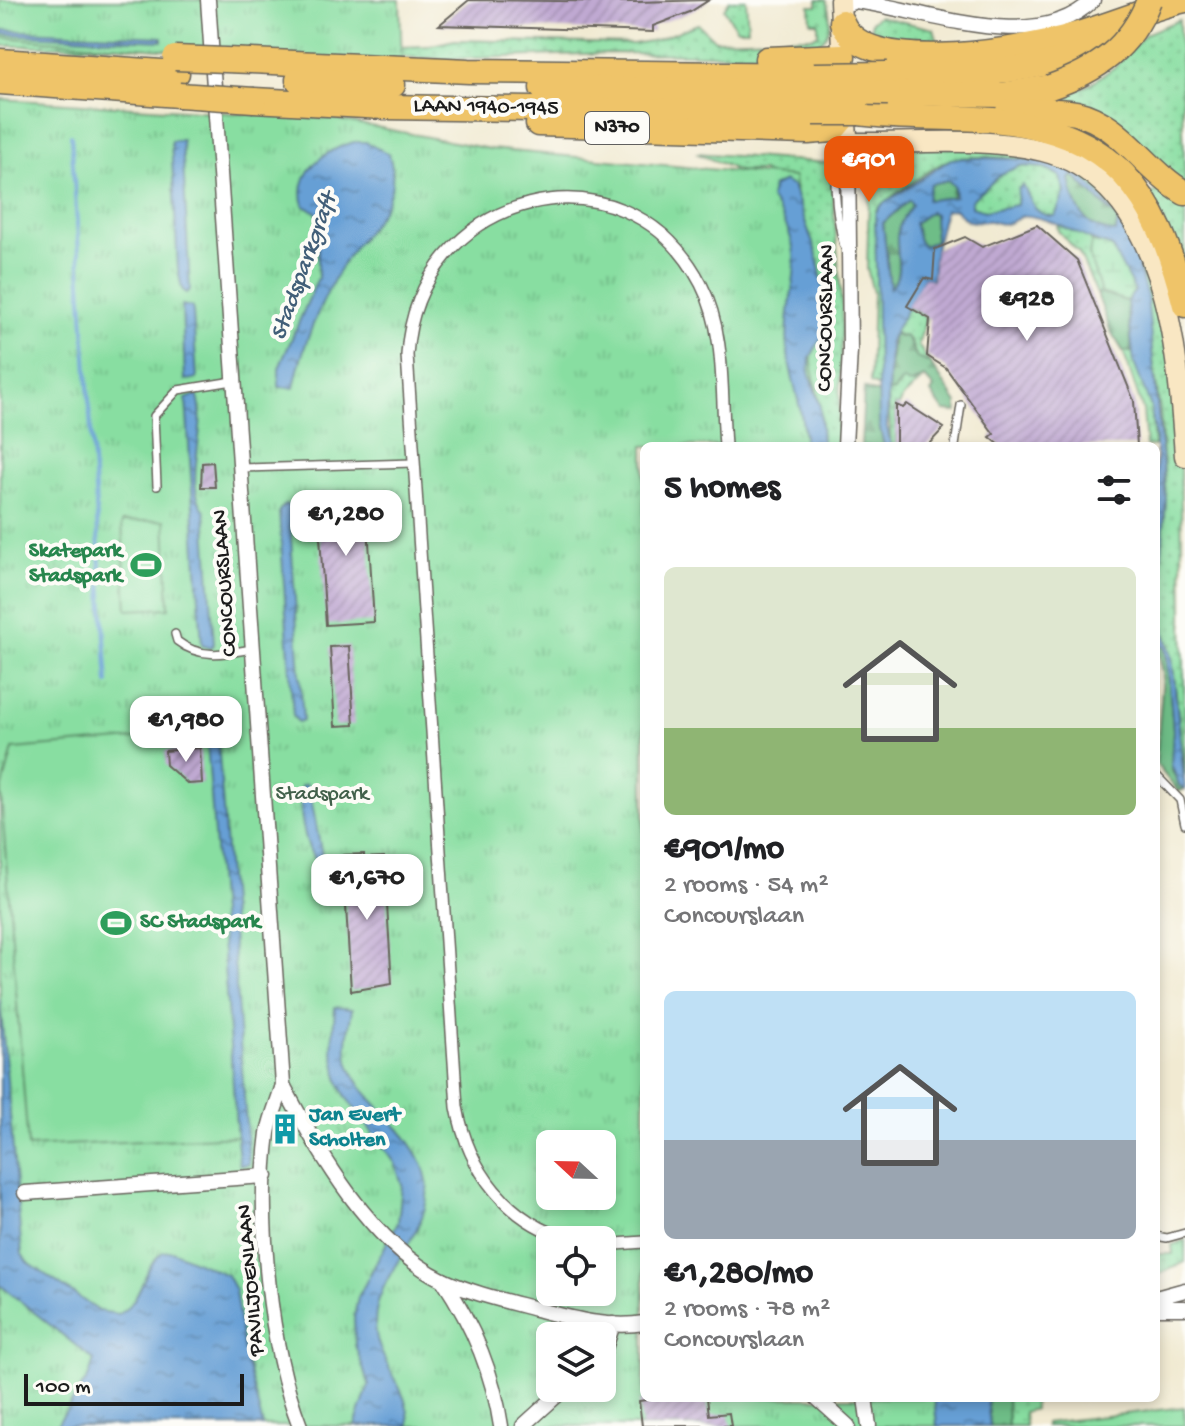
<!DOCTYPE html>
<html lang="en">
<head>
<meta charset="utf-8">
<style>
  body { margin:0; font-family:"Gochi Hand",sans-serif; background:#f2f2f2; color:#202124; height:100vh; display:flex; flex-direction:column; font-size:30px; white-space:nowrap }
  * { box-sizing:border-box; margin:0 }
  p { font-size:26px; color:#757577 }
  .icon { flex:none; width:44px; height:44px; fill:none; stroke:currentColor; stroke-width:2; stroke-linecap:round; stroke-linejoin:round }
  .map { position:relative; flex:1; overflow:hidden }
  .drawer { position:absolute; left:640px; top:442px; width:520px; height:960px; display:flex; flex-direction:column; background:#fff; border-radius:12px; box-shadow:0 4px 12px #0003 }
  .drawer>* { flex:none }
  .needle { width:52px; rotate:292deg }
  .controls { position:absolute; left:536px; top:1130px; display:grid; gap:16px }
  .controls a { display:grid; place-items:center; width:80px; height:80px; border-radius:12px; background:#fff; box-shadow:0 4px 12px #0003; font-size:40px }
  .scale { position:absolute; left:24px; bottom:20px; width:220px; box-sizing:border-box; padding-left:8px; border:4px solid #1c1c1c; border-top:0; font-size:22px; line-height:28px; white-space:nowrap; color:#1c1c1c; -webkit-text-stroke:6px #fdfcf7; paint-order:stroke }
  .price { position:absolute; translate:-50% -68px; padding:0 18px; border-radius:16px; background:#fff; color:#222; font-size:26px; line-height:52px; filter:drop-shadow(0 2px 4px #0008) }
  .price::after { content:''; position:absolute; left:50%; top:48px; width:24px; height:18px; margin-left:-12px; background:inherit; clip-path:polygon(0 0,100% 0,50% 100%) }
  .price.current { background:#ea580c; color:#fff }
  ul { padding:0; list-style:none }
  li { display:grid; align-content:center; gap:16px; height:424px; padding:0 24px }
  li span { display:grid; place-items:center; height:248px; border-radius:12px; color:#555 }
  li>.icon { margin-inline-start:auto }
  span .icon { width:144px; height:144px; fill:#fffc; stroke-width:1 }
  li b { font-size:34px }
  h2 { display:flex; justify-content:space-between; align-items:center; height:96px; padding:0 24px; font-size:34px }
  .map>svg:first-child { display:block }
  .grass { fill:url(#grass-dots); stroke:#527d5e; stroke-width:2 }
  .forest { fill:url(#forest-firs); stroke:#456c52; stroke-width:2 }
  .wetland { fill:url(#wetland-marsh); stroke:#527d5e; stroke-width:2 }
  .park { fill:url(#park-tufts); stroke:#527d5e; stroke-width:2; fill-rule:evenodd }
  .pitch { fill:#88dea1; stroke:#527d5e; stroke-width:2 }
  .water { fill:url(#water-ripples); stroke:#415e78; stroke-width:2; fill-rule:evenodd }
  .lines { fill:none; stroke-linecap:round; stroke-linejoin:round }
  .stream { stroke:#669fd5; stroke-width:4 }
  .building { fill:url(#building-hatch) }
  .service-casing { stroke:#67645c; stroke-width:10 }
  .pedestrian-casing { stroke:#67645c; stroke-width:14 }
  .minor-casing { stroke:#67645c; stroke-width:17 }
  .secondary-casing { stroke:#67645c; stroke-width:23 }
  .trunk-casing { stroke:#67645c; stroke-width:27 }
  .service { stroke:#fff; stroke-width:7 }
  .pedestrian { stroke:#fff; stroke-width:11 }
  .minor { stroke:#fff; stroke-width:14 }
  .secondary { stroke:#f9e7c3; stroke-width:20 }
  .trunk { stroke:#efc469; stroke-width:24 }
  .trunk-bridge-casing { stroke:#67645c; stroke-width:27; stroke-linecap:butt }
  .trunk-bridge { stroke:#efc469; stroke-width:24 }
  .labels { text-anchor:middle; dominant-baseline:central; stroke-width:8; stroke-linejoin:round; paint-order:stroke }
  .shield { fill:#fdfcf7; stroke:#605f5e; stroke-width:2 }
  .shield-label { font-size:20px; font-weight:bold; fill:#1c1c1c }
  .street-label { font-size:22px; fill:#1c1c1c; stroke:#fdfcf7 }
  .leisure-label { font-size:22px; font-weight:bold; fill:#27864d; stroke:#fdfcf7; text-anchor:end }
  .park-label { font-size:22px; fill:#42604b; stroke:#fdfcf7 }
  .culture-label { font-size:22px; font-weight:bold; fill:#0d838f; stroke:#fdfcf7; text-anchor:start }
  .water-label { font-size:24px; font-style:italic; fill:#415e78; stroke:#fdfcf7 }
</style>
</head>
<body>
<div class="map">
<svg width="1185" height="1426" viewBox="0 0 1185 1426">
  <defs>
    <pattern id="grass-dots" width="8" height="8" patternUnits="userSpaceOnUse" patternTransform="scale(2)"><rect width="8" height="8" fill="#88dea1"/><path d="M2 2h.1M6 6h.1" fill="none" stroke="#75be8a" stroke-width="1.8" stroke-linecap="round"/></pattern>
    <pattern id="forest-firs" width="22" height="20" patternUnits="userSpaceOnUse" patternTransform="scale(2)"><rect width="22" height="20" fill="#6ebd87"/><path d="M5 1l3.5 6h-7zM16 11l3.5 6h-7z" fill="#5a996e"/></pattern>
    <pattern id="wetland-marsh" width="20" height="14" patternUnits="userSpaceOnUse" patternTransform="scale(2)"><rect width="20" height="14" fill="#88dea1"/><path d="M1 5h8M5 5V1M11 12h8M15 12V8" fill="none" stroke="#75be8a"/></pattern>
    <pattern id="park-tufts" width="24" height="20" patternUnits="userSpaceOnUse" patternTransform="scale(2)"><rect width="24" height="20" fill="#88dea1"/><path d="M3 7l-1-3M5 7V3M7 7l1-3M15 17l-1-3M17 17v-4M19 17l1-3" fill="none" stroke="#75be8a"/></pattern>
    <pattern id="water-ripples" width="26" height="14" patternUnits="userSpaceOnUse" patternTransform="scale(2)"><rect width="26" height="14" fill="#669fd5"/><path d="M2 4q2-2 4 0t4 0M15 11q2-2 4 0t4 0" fill="none" stroke="#5381ac"/></pattern>
    <pattern id="building-hatch" width="6" height="6" patternUnits="userSpaceOnUse" patternTransform="scale(2)"><rect width="6" height="6" fill="#c0a9d2"/><path d="M-1 1l2-2M0 6l6-6M5 7l2-2" fill="none" stroke="#a491b4"/></pattern>
  </defs>
  <rect width="100%" height="100%" fill="#fdfcf7"/>
  <filter id="ink" filterUnits="userSpaceOnUse"><feTurbulence type="fractalNoise" baseFrequency=".0125" numOctaves="2"/><feDisplacementMap in="SourceGraphic" scale="16" xChannelSelector="R" yChannelSelector="G"/><feConvolveMatrix kernelMatrix="1 2 1 2 8 2 1 2 1" color-interpolation-filters="sRGB"/></filter>
  <filter id="wash" filterUnits="userSpaceOnUse"><feTurbulence type="fractalNoise" baseFrequency=".006" numOctaves="4" result="noise"/><feDisplacementMap in="SourceGraphic" scale="32" xChannelSelector="R" yChannelSelector="G"/><feGaussianBlur stdDeviation="1.8" result="paint"/><feColorMatrix in="noise" values="0 0 0 0 0 0 0 0 0 0 0 0 0 0 0 0 0 1.4 0 .05"/><feComposite in="paint" operator="in"/></filter>
  <g filter="url(#wash)">
    <rect width="100%" height="100%" fill="#f1ead2"/>
    <g class="grass">
      <path d="M730,0H746L748,29H737L724,9Z"/>
      <path d="M817,0H826C836,30 826,45 797,55L610,53L452,59L266,52L427,46L455,40L633,44L656,40L698,24L715,40L811,37L818,35V22H811L810,6H817Z"/>
      <path d="M878,16L934,29L939,44L909,42L908,47L873,41L871,22Z"/>
      <path d="M1179,20L1185,185L1044,102L1087,86L1116,66L1145,34Z"/>
      <path d="M0,34L168,46H0Z"/>
      <path d="M895,148C954,149 1026,139 1079,170C1185,236 1180,452 1182,564C1183,635 1185,706 1185,776L1172,657L1162,622V552L1166,500L1160,411L1139,256L1135,259C1124,224 1103,192 1073,170C1058,158 972,155 952,159C939,162 885,200 876,210L879,387L870,383L873,293L867,268L869,194L876,149Z"/>
      <path d="M696,153L830,163L842,309L838,446H822L820,406L810,358L829,324V315L816,252L793,187H772L762,171H739Z"/>
      <path d="M1020,166L1045,168L1060,176L1065,192L1055,216C1033,217 1030,199 1023,185L1018,189L1017,205L985,211L971,207V200L1003,173Z"/>
      <path d="M1159,191L1185,204V281L1150,193Z"/>
      <path d="M1057,225C1071,228 1084,230 1092,242L1089,254L1101,293L1097,294L1079,253L1058,231Z"/>
      <path d="M906,306L926,318L918,345L930,363L917,358L910,340L893,332Z"/>
      <path d="M1123,351L1132,352L1151,407L1154,446H1146L1143,411Z"/>
      <path d="M926,376L903,397L899,406L895,405L896,446H891L888,392L894,391L903,380L913,384Z"/>
      <path d="M1185,1240V1262L1156,1276V1254H1173L1172,1245Z"/>
      <path d="M1007,1398H1033L1034,1409L1024,1412L1025,1426H1008Z"/>
    </g>
    <g class="forest">
      <path d="M1073,175L1118,219L1116,232C1084,231 1074,206 1069,179Z"/>
      <path d="M948,180L954,186L952,200H927L930,184Z"/>
      <path d="M909,200L912,205C905,216 897,227 897,240C896,257 903,277 890,288L883,223Z"/>
      <path d="M930,212L934,214L935,241L924,246L919,241L914,223Z"/>
      <path d="M1101,293L1127,301L1132,352L1123,351L1110,330L1097,294Z"/>
      <path d="M893,332L898,337L906,336L917,358L930,363L957,403V412L944,411L931,393L934,388L924,377L909,384L903,380L894,391L888,392Z"/>
      <path d="M864,388L879,394V424L884,446H861Z"/>
      <path d="M1156,640L1165,648L1167,658L1173,730L1172,771L1183,790L1178,792L1156,764L1163,674Z"/>
      <path d="M987,1398H1007L1008,1426H990Z"/>
    </g>
    <path class="wetland" d="M1092,242L1111,246L1135,290L1127,301L1101,293L1089,254Z"/>
    <g class="park">
      <path d="M0,0H400L402,67L0,37Z"/>
      <path d="M0,99L334,119L490,149L794,177L820,446H644V1398H972L977,1426H0ZM550,1144H602V1196H550ZM550,1240H602V1292H550ZM550,1336H602V1388H550Z"/>
    </g>
    <g class="pitch">
      <path d="M165,520L169,608L127,610L122,522Z"/>
      <path d="M207,733L237,1136L28,1147L1,794L13,749Z"/>
      <path d="M1184,1407L1185,1426H1045V1423Z"/>
    </g>
    <g class="water">
      <path d="M0,30L162,37V41L0,34Z"/>
      <path d="M182,140L190,290L186,293L182,289L178,270L171,141Z"/>
      <path d="M354,142H366L389,154C405,205 363,228 341,267C320,304 302,346 294,388L279,387V368L318,278V218L316,212L304,206C294,171 325,150 354,142Z"/>
      <path d="M951,159C972,157 1056,158 1072,169C1102,189 1124,225 1135,258L1138,256L1143,266L1138,267L1147,296L1166,500L1162,552V622L1172,657L1185,789L1179,785L1171,764L1173,730L1167,658L1165,648L1156,640V446L1151,407L1134,363L1127,301L1135,291L1111,246C1086,241 1057,220 1029,216C1021,214 1013,223 1005,224C998,225 993,220 987,221C970,223 967,223 955,209L945,210L935,249L932,279L924,278L890,340L887,427L891,446H884L879,424L875,215L880,206ZM1020,166L1045,168L1060,176L1065,192L1055,216C1033,217 1031,199 1023,185L1018,189L1017,205L985,211L971,207V200L1003,173ZM1073,175L1118,219L1116,232C1084,231 1074,206 1070,179ZM948,180L954,186L955,197L927,200L930,184ZM909,200L912,205C905,215 898,224 897,236C896,254 904,275 890,288L883,223ZM930,212L934,214L935,241L924,246L919,241L914,223Z"/>
      <path d="M784,181L793,187L816,252L829,315V324L810,358L809,372L820,406L822,446H804C805,414 792,385 788,354C782,288 816,262 770,198L772,187Z"/>
      <path d="M182,305L192,307L193,312L197,379L185,380Z"/>
      <path d="M197,394C210,430 181,482 205,511L214,644L210,648L202,645L186,399Z"/>
      <path d="M286,504L289,507L303,720L298,722L293,716L279,511Z"/>
      <path d="M215,699L249,1164L246,1165L239,1164L205,716L155,714L159,709L199,707L207,700Z"/>
      <path d="M306,784L310,793L324,866L319,867C303,845 299,812 301,786Z"/>
      <path d="M0,999L22,1254L27,1262L99,1311L118,1314C144,1302 141,1267 163,1252L172,1251L227,1275L235,1290L244,1352L263,1426H56L89,1376L94,1360L0,1285Z"/>
      <path d="M335,1007L352,1009C350,1023 346,1038 347,1052C349,1095 411,1124 425,1172C440,1224 383,1264 376,1312C369,1360 410,1381 409,1426H355L369,1385L355,1345L354,1317L358,1297L398,1222L402,1185L395,1163L346,1097L339,1082L332,1048Z"/>
      <path d="M934,1398H987L990,1426H937Z"/>
    </g>
    <g class="lines">
      <path class="stream" d="M71,135L108,683"/>
    </g>
    <g id="blocks">
      <g class="building">
        <path d="M469,0L637,2L709,0L690,12L653,26V32L439,25Z"/>
        <path d="M1037,225L1077,260L1134,401L1137,446H1001L990,437L994,434L946,368L927,356L930,319L907,306L924,278L933,280L935,249L965,237L982,247Z"/>
        <path d="M907,404L944,428L927,446H896V405L903,408Z"/>
        <path d="M213,462L215,487H201L202,463Z"/>
        <path d="M344,491L366,493L374,622L326,625L317,493Z"/>
        <path d="M349,646L354,725L335,726L330,647Z"/>
        <path d="M200,748L202,783L188,784L166,765L165,751Z"/>
        <path d="M364,854V858L384,857L392,984L351,991L343,855Z"/>
        <path d="M658,1398H707L709,1415L729,1413L731,1426H642L639,1401Z"/>
      </g>
    </g>
  </g>
  <g filter="url(#ink)">
    <use href="#blocks" fill-opacity="0" stroke="#67645c" stroke-width="2"/>
    <g class="lines">
      <g class="service-casing">
        <g id="service">
          <path d="M840,132C831,165 835,213 844,246"/>
          <path d="M955,446L961,405"/>
          <path d="M241,468L413,463"/>
          <path d="M157,486L154,416L178,390L233,381"/>
          <path d="M175,634L177,641C200,659 224,654 252,649"/>
          <path d="M1156,775L1180,800L1185,824"/>
          <path d="M1156,1236L1167,1238L1185,1233"/>
        </g>
      </g>
      <g class="pedestrian-casing">
        <g id="pedestrian">
          <path d="M572,1240C508,1223 468,1170 457,1107L407,355C417,192 625,138 701,284C726,332 721,394 725,446"/>
          <path d="M602,1245L644,1242"/>
        </g>
      </g>
      <g class="minor-casing">
        <g id="minor">
          <path d="M208,0L283,1085C318,1152 372,1246 443,1280C471,1293 506,1301 536,1309C570,1318 608,1329 644,1323"/>
          <path d="M842,6L856,1C926,10 1035,57 1093,0"/>
          <path d="M845,446L850,350L848,143"/>
          <path d="M283,1085C278,1101 271,1117 268,1133C257,1217 269,1347 300,1426"/>
          <path d="M25,1193L266,1176"/>
          <path d="M443,1280C473,1325 493,1372 501,1426"/>
          <path d="M1156,1298L1185,1290"/>
          <path d="M1156,1308H1185"/>
          <path d="M602,1357L613,1324"/>
          <path d="M817,1398L848,1426"/>
          <path d="M865,1398L869,1426"/>
          <path d="M523,1426L565,1388"/>
        </g>
      </g>
      <g class="secondary-casing">
        <g id="secondary">
          <path d="M840,0L843,72"/>
          <path d="M844,108L848,143C908,144 986,136 1043,151C1166,182 1178,352 1185,456"/>
        </g>
      </g>
      <g class="trunk-casing">
        <g id="trunk">
          <path d="M842,22C863,77 1010,51 1056,40C1100,30 1141,10 1185,0"/>
          <path d="M767,59L843,56"/>
          <path d="M0,61L177,73"/>
          <path d="M251,61L469,71L814,75"/>
          <path d="M888,74C952,75 1019,75 1081,54C1096,48 1111,38 1125,30"/>
          <path d="M298,80L393,85"/>
          <path d="M0,82L179,95"/>
          <path d="M542,88L813,92"/>
          <path d="M888,93L1002,95L1050,87"/>
          <path d="M254,100L384,107L813,113"/>
          <path d="M1008,111C1030,111 1054,109 1076,113C1121,123 1146,171 1185,193"/>
          <path d="M859,113C903,119 948,116 993,120C1114,131 1157,193 1185,305"/>
          <path d="M538,124L808,132L833,130L844,117"/>
        </g>
      </g>
      <use href="#service" class="service"/>
      <use href="#pedestrian" class="pedestrian"/>
      <use href="#minor" class="minor"/>
      <use href="#secondary" class="secondary"/>
      <use href="#trunk" class="trunk"/>
      <g class="trunk-bridge-casing">
        <g id="trunk-bridge">
          <path d="M175,58L251,61"/>
          <path d="M814,75L888,74"/>
          <path d="M1050,87C1097,71 1131,47 1149,0"/>
          <path d="M813,92L888,93"/>
          <path d="M179,95L254,100"/>
          <path d="M813,113H859"/>
        </g>
      </g>
      <use href="#trunk-bridge" class="trunk-bridge"/>
    </g>
  </g>
  <defs>
    <g id="stadium-bare" transform="scale(2.4)"><path d="M0-5a6.5 5 0 1 0 0 10a6.5 5 0 1 0 0-10ZM-3.5-1.8h7v3.6h-7Z" fill="#2e9e5b" stroke="#fdfcf7" stroke-width="2.5" paint-order="stroke"/></g>
    <g id="building-bare" transform="scale(2.4)"><path d="M-4-6H4V6H1V3H-1V6H-4ZM-2.5-4.3h1.7v1.8h-1.7ZM.8-4.3h1.7v1.8H.8ZM-2.5-1h1.7V.8h-1.7ZM.8-1h1.7V.8H.8Z" fill="#0f9aa8" stroke="#fdfcf7" stroke-width="2.5" paint-order="stroke"/></g>
  </defs>
  <g fill-rule="evenodd">
    <use href="#stadium-bare" x="146" y="565"/>
    <use href="#stadium-bare" x="116" y="923"/>
    <use href="#building-bare" x="285" y="1129"/>
  </g>
  <g class="labels">
    <rect class="shield" x="585" y="112" width="64" height="32" rx="6"/>
    <g class="shield-label">
      <text x="617" y="128">N370</text>
    </g>
    <g class="street-label">
      <text transform="translate(486 108) rotate(1)">LAAN 1940-1945</text>
      <text transform="translate(827 318) rotate(-89)">CONCOURSLAAN</text>
      <text transform="translate(226 583) rotate(-94)">CONCOURSLAAN</text>
      <text transform="translate(252 1280) rotate(-95)">PAVILJOENLAAN</text>
    </g>
    <g class="leisure-label">
      <text x="122" y="552">Skatepark<tspan x="122" dy="25">Stadspark</tspan></text>
      <text x="140" y="923" text-anchor="start">SC Stadspark</text>
    </g>
    <g class="park-label">
      <text x="322" y="795">Stadspark</text>
    </g>
    <g class="culture-label">
      <text x="309" y="1116">Jan Evert<tspan x="309" dy="25">Scholten</tspan></text>
    </g>
    <g class="water-label">
      <text transform="translate(305 267) rotate(-70)">Stadsparkgraft</text>
    </g>
  </g>
</svg>
<div class="controls">
<a><svg class="needle" viewBox="-14 -14 28 28"><path d="M0-13l5 13h-10z" fill="#e53935"/><path d="M0 13l5-13h-10z" fill="#757577"/></svg></a>
<a><svg class="icon" aria-label="locate" viewBox="0 0 24 24"><circle cx="12" cy="12" r="6"/><path d="M12 2v4M12 18v4M2 12h4M18 12h4"/></svg></a>
<a><svg class="icon" aria-label="layers" viewBox="0 0 24 24"><path d="M12 4l9 5-9 5-9-5zM3 14l9 5 9-5"/></svg></a>
</div>
<div class="scale">100 m</div>
<b class="price current" style="left:869px;top:204px">€901</b>
<b class="price" style="left:1027px;top:343px">€928</b>
<b class="price" style="left:346px;top:558px">€1,280</b>
<b class="price" style="left:186px;top:764px">€1,980</b>
<b class="price" style="left:367px;top:922px">€1,670</b>
<section class="drawer">
<h2>5 homes<svg class="icon" aria-label="filters" viewBox="0 0 24 24"><path d="M4 7h16M4 17h16"/><circle cx="9" cy="7" r="2"/><circle cx="15" cy="17" r="2"/></svg></h2>
<ul>
<li><span style="background:linear-gradient(#dfe7d0 65%,#8fb573 0)"><svg class="icon" aria-label="home" viewBox="0 0 24 24"><path d="M3 11l9-7 9 7M6 9v11h12V9"/></svg></span><div><b>€901/mo</b><p>2 rooms · 54 m²</p><p>Concourslaan</p></div></li>
<li><span style="background:linear-gradient(#bfe0f5 60%,#9aa5b1 0)"><svg class="icon" aria-label="home" viewBox="0 0 24 24"><path d="M3 11l9-7 9 7M6 9v11h12V9"/></svg></span><div><b>€1,280/mo</b><p>2 rooms · 78 m²</p><p>Concourslaan</p></div></li>
</ul>
</section>
</div>
</body>
</html>
